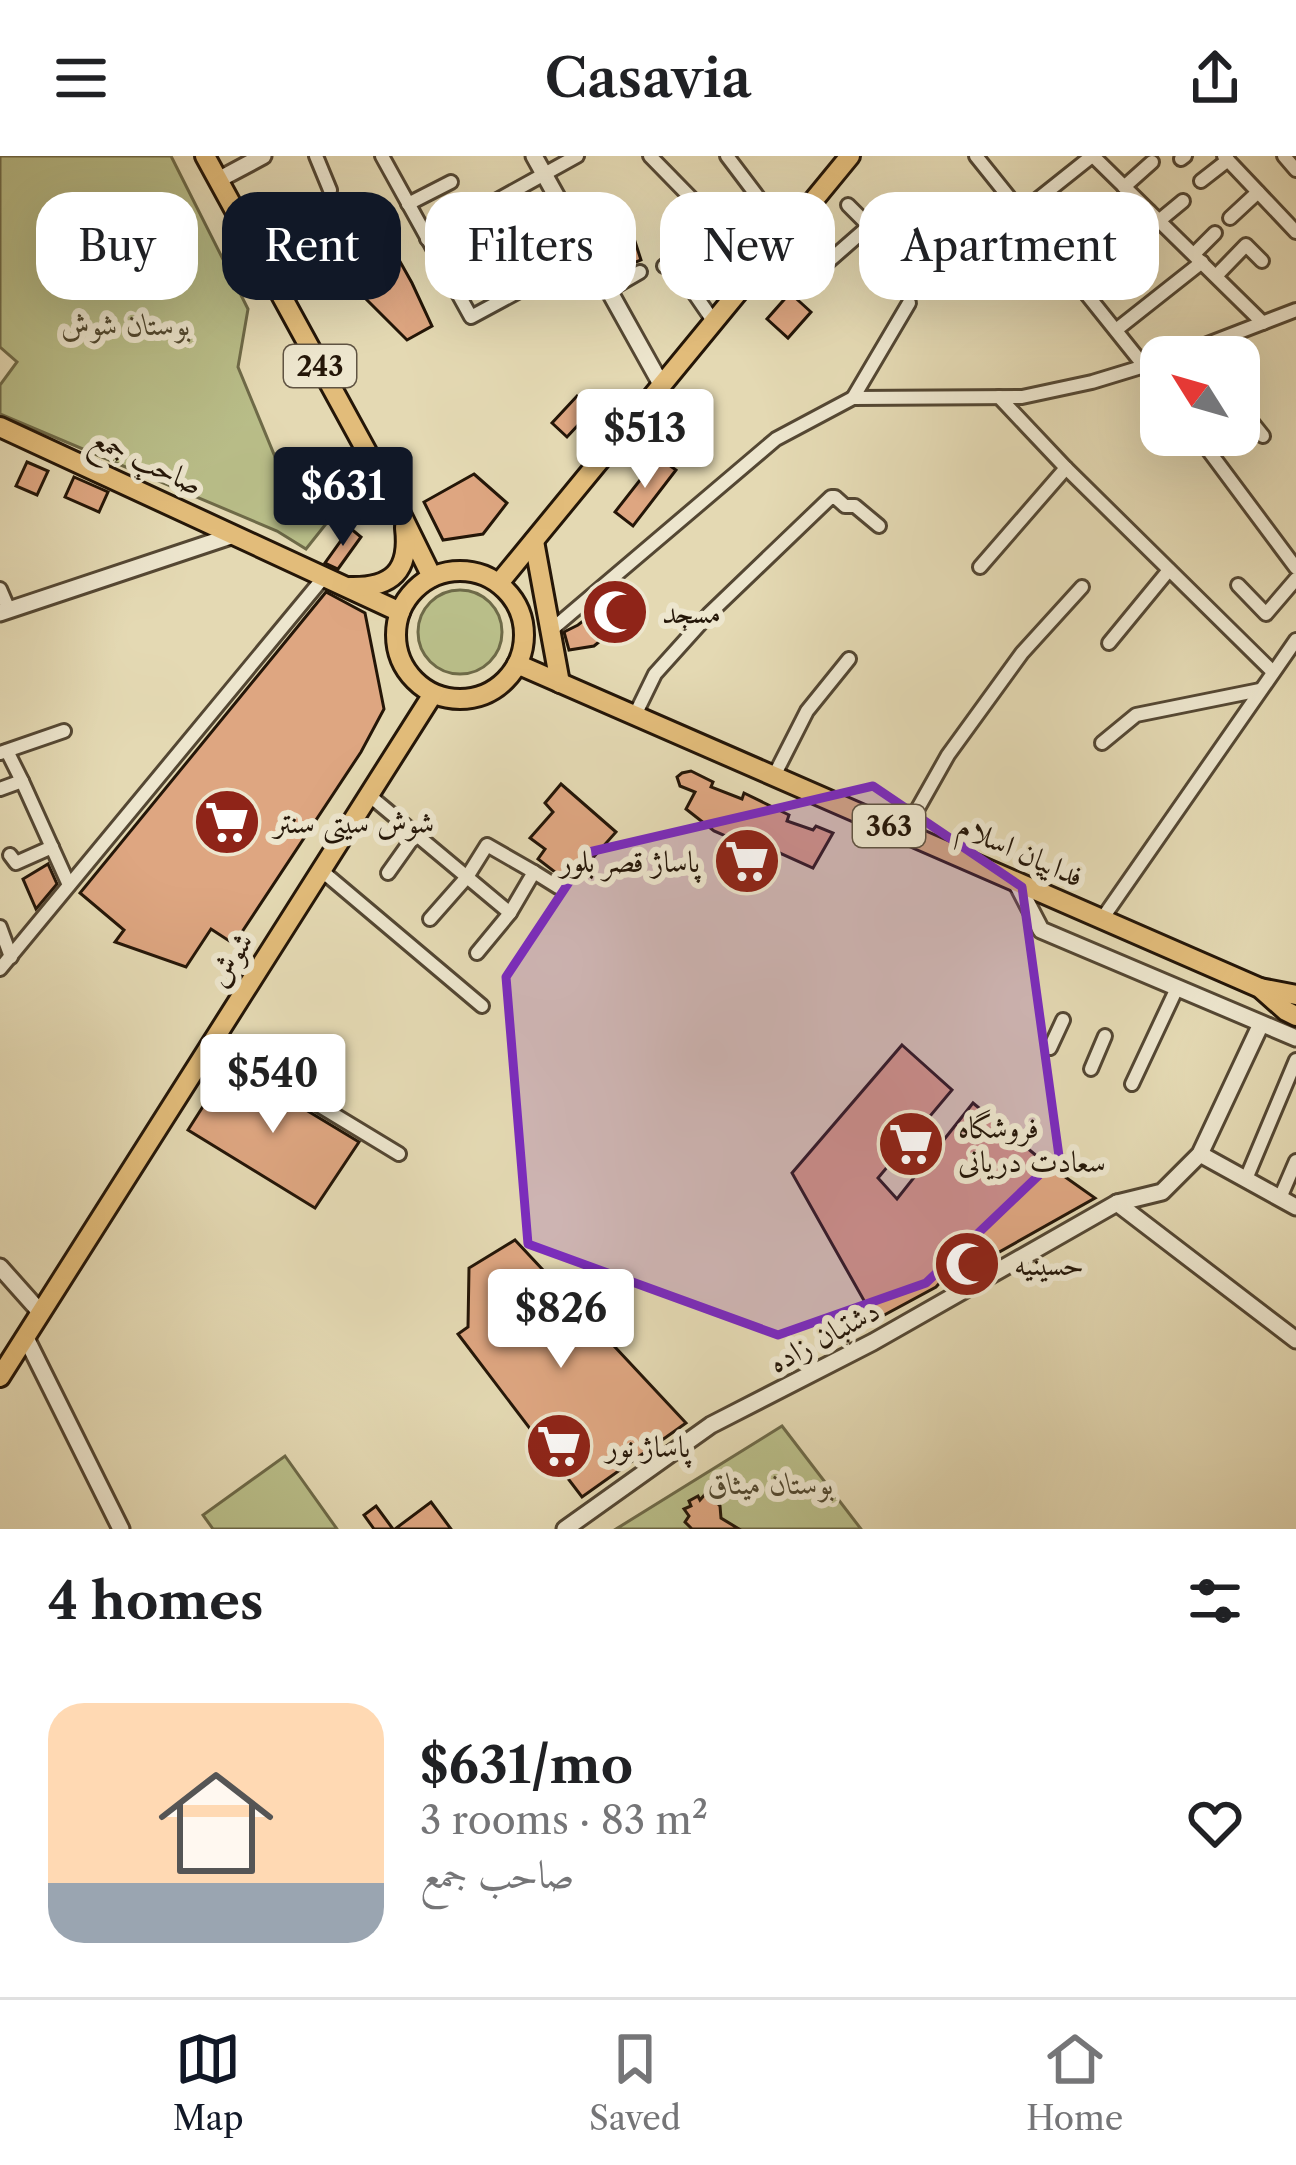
<!DOCTYPE html>
<html lang="en">
<head>
<meta charset="utf-8">
<style>
  body { margin:0; font-family:"Libre Caslon Text",Amiri,serif; background:#f6f6f6; color:#202124; height:100vh; display:flex; flex-direction:column; font-size:45px; white-space:nowrap }
  * { box-sizing:border-box; margin:0 }
  p { font-size:39px; color:#757577 }
  .icon { flex:none; width:66px; height:66px; fill:none; stroke:currentColor; stroke-width:2; stroke-linecap:round; stroke-linejoin:round }
  .map { position:relative; height:1373px; overflow:hidden }
  .drawer { display:flex; flex-direction:column; background:#fff; flex:1 }
  .drawer>* { flex:none }
  .banner { position:absolute; left:36px; top:36px; width:1224px; height:108px; display:flex; gap:24px }
  .needle { width:78px; rotate:307deg }
  .tools { position:absolute; left:1140px; top:180px; display:grid; gap:24px }
  .tools a { display:grid; place-items:center; width:120px; height:120px; border-radius:24px; background:#fff; box-shadow:0 12px 48px #0002; font-size:60px }
  .price { position:absolute; translate:-50% -102px; padding:0 27px; border-radius:12px; background:#fff; color:#222; font-size:39px; line-height:78px; filter:drop-shadow(0 3px 6px #0008) }
  .price::after { content:''; position:absolute; left:50%; top:72px; width:36px; height:27px; margin-left:-18px; background:inherit; clip-path:polygon(0 0,100% 0,50% 100%) }
  .price.current { background:#111827; color:#fff }
  ul { padding:0; list-style:none }
  li { display:flex; align-items:center; gap:36px; height:300px; padding:0 48px }
  li span { display:grid; place-items:center; flex:none; width:336px; height:240px; border-radius:36px; color:#555 }
  li>.icon { margin-inline-start:auto }
  span .icon { width:144px; height:144px; fill:#fffc; stroke-width:1 }
  li b { font-size:51px }
  h2 { display:flex; justify-content:space-between; align-items:center; height:144px; padding:0 48px; font-size:51px }
  .tag { padding:0 42px; border-radius:36px; background:#fff; box-shadow:0 12px 48px #0002; font-size:42px; line-height:108px }
  .tag.current { background:#111827; color:#fff }
  header { display:flex; justify-content:space-between; align-items:center; height:156px; padding:0 48px; background:#fff; font-size:54px; font-weight:600 }
  .tabs { display:flex; justify-content:space-around; align-items:center; height:168px; border-top:3px solid #e0e0e0; background:#fff; font-size:33px; color:#757577 }
  .tabs a { display:grid; justify-items:center; gap:6px }
  .tabs .current { color:#111827 }
  .map>svg:first-child { display:block }
  .green { fill:#b9be89; stroke:#6e6a48; stroke-width:3 }
  .building { fill:#dea681; stroke:#241608; stroke-width:3 }
  .lines { fill:none; stroke-linecap:round; stroke-linejoin:round }
  .minor-casing { stroke:#544733; stroke-width:18 }
  .tertiary-casing { stroke:#544733; stroke-width:21 }
  .primary-casing { stroke:#241608; stroke-width:24 }
  .minor { stroke:#ede6ce; stroke-width:12 }
  .tertiary { stroke:#ede6ce; stroke-width:15 }
  .primary { stroke:#e2bc7a; stroke-width:18 }
  .marked { fill:#7b2cbf; fill-opacity:0.2; stroke:#7b2cbf; stroke-width:9; stroke-linejoin:round }
  .labels { text-anchor:middle; dominant-baseline:central; stroke-width:12; stroke-linejoin:round; paint-order:stroke }
  .shield { fill:#ede6ce; stroke:#605443; stroke-width:3 }
  .shield-label { font-size:27px; font-weight:bold; fill:#241608 }
  .park-label { font-size:30px; font-style:italic; fill:#51482f; stroke:#ede6ce }
  .street-label { font-size:30px; fill:#241608; stroke:#ede6ce }
  .poi-label { font-size:30px; fill:#241608; stroke:#ede6ce; text-anchor:start }
</style>
</head>
<body>
<header><svg class="icon" aria-label="menu" viewBox="0 0 24 24"><path d="M4 6h16M4 12h16M4 18h16"/></svg>Casavia<svg class="icon" aria-label="share" viewBox="0 0 24 24"><path d="M12 15V3M7 8l5-5 5 5M5 13v7h14v-7"/></svg></header>
<div class="map">
<svg width="1296" height="1373" viewBox="0 0 1296 1373">
  <rect width="100%" height="100%" fill="#e4d9b3"/>
  <filter id="stains"><feTurbulence type="fractalNoise" baseFrequency=".00167" numOctaves="4"/><feColorMatrix values="0 0 0 0 .2 0 0 0 0 .09 0 0 0 0 .02 0 0 0 .5 -.17"/></filter>
  <radialGradient id="worn" r=".72"><stop offset=".6" stop-color="#630" stop-opacity="0"/><stop offset="1" stop-color="#630" stop-opacity=".3"/></radialGradient>
  <g class="green">
    <path d="M0,0H171L248,153L238,211L285,325L341,349L306,393L277,375L0,258V229L17,206L0,191Z"/>
    <circle cx="460" cy="476" r="42"/>
    <path d="M782,1270L861,1373H616Z"/>
    <path d="M285,1300L337,1373H213L203,1359Z"/>
  </g>
  <g class="building">
    <path d="M631,73L641,104L617,114L603,85Z"/>
    <path d="M384,77L412,127L432,170L407,184L335,112L358,91Z"/>
    <path d="M790,137L811,156L788,182L767,163Z"/>
    <path d="M577,240L592,254L567,281L552,267Z"/>
    <path d="M658,301L676,314L633,370L615,356Z"/>
    <path d="M27,306L48,315L37,339L16,330Z"/>
    <path d="M474,318L507,347L483,378L443,384L424,346Z"/>
    <path d="M74,321L108,336L99,356L65,341Z"/>
    <path d="M350,372L361,381L338,413L325,407Z"/>
    <path d="M621,435L637,455L594,490L569,494L564,476L578,469Z"/>
    <path d="M326,436L365,457L384,553L361,596L234,788L211,773L186,811L115,786L124,774L80,737Z"/>
    <path d="M691,615L713,626L711,631L742,643L744,637L789,659L787,665L813,674L816,670L833,677L813,712L742,680L737,685L714,675L686,653L695,636L680,630L677,621L682,617Z"/>
    <path d="M561,628L616,676L568,730L564,723L538,703L545,693L530,682L553,656L545,647Z"/>
    <path d="M48,708L57,728L36,753L23,723Z"/>
    <path d="M902,889L952,934L878,1022L897,1043L973,947L1044,1006L1095,1042L946,1126L944,1122L936,1131L875,1164L792,1017Z"/>
    <path d="M230,908L359,986L315,1052L188,974Z"/>
    <path d="M515,1084L686,1267L582,1341L458,1178L468,1171L469,1112Z"/>
    <path d="M707,1336L720,1350L721,1362L739,1373H692L685,1366L689,1360L684,1353L691,1350L689,1345L698,1340L700,1344Z"/>
    <path d="M431,1346L451,1373H395Z"/>
    <path d="M376,1350L393,1373H374L364,1359Z"/>
  </g>
  <g class="lines">
    <g class="minor-casing">
      <g id="minor">
        <path d="M316,0L330,34"/>
        <path d="M382,0L471,161L588,98"/>
        <path d="M650,0L694,45V137L714,166"/>
        <path d="M727,0L764,49"/>
        <path d="M976,0L1161,231"/>
        <path d="M1093,0L1263,167"/>
        <path d="M1224,0L1296,76"/>
        <path d="M1284,0L1296,14"/>
        <path d="M1181,3L1185,0"/>
        <path d="M1201,25L1228,4"/>
        <path d="M1124,31L1152,6"/>
        <path d="M408,48L451,26"/>
        <path d="M848,49L929,130L1092,0"/>
        <path d="M1230,62L1258,36"/>
        <path d="M1160,64L1183,45"/>
        <path d="M1120,79L1149,55"/>
        <path d="M427,83L577,0"/>
        <path d="M1055,98L1081,77"/>
        <path d="M1194,98L1215,77"/>
        <path d="M529,102L542,122"/>
        <path d="M1015,104L1044,85"/>
        <path d="M906,108L949,74"/>
        <path d="M664,110L694,107"/>
        <path d="M813,119L869,70"/>
        <path d="M1216,120L1246,89L1262,105"/>
        <path d="M609,134L640,116"/>
        <path d="M1086,137L1113,114"/>
        <path d="M1116,174L1202,106"/>
        <path d="M1174,201L1296,154"/>
        <path d="M999,241L1066,312L1273,516"/>
        <path d="M853,242L909,147"/>
        <path d="M1239,250L1263,280"/>
        <path d="M1197,279L1296,412"/>
        <path d="M980,411L1066,312"/>
        <path d="M1238,429L1266,458L1296,423"/>
        <path d="M0,433L9,454"/>
        <path d="M550,475L776,283L853,242L1022,241L1092,226L1161,205"/>
        <path d="M1109,487L1169,414"/>
        <path d="M635,559L655,518L709,458L831,341H835L845,350H855L879,370"/>
        <path d="M1102,587L1136,559L1260,534"/>
        <path d="M7,595L22,625"/>
        <path d="M0,597L64,575"/>
        <path d="M774,620L807,555L849,503"/>
        <path d="M0,633L22,625L69,729"/>
        <path d="M370,640L510,757"/>
        <path d="M904,677L948,599L1022,497L1082,431"/>
        <path d="M10,699L16,707L52,691"/>
        <path d="M322,715L482,850"/>
        <path d="M534,716L558,731"/>
        <path d="M388,717L415,679"/>
        <path d="M430,763L467,721L487,689L534,716L510,757L477,797"/>
        <path d="M1102,763L1296,484"/>
        <path d="M0,771L11,801"/>
        <path d="M0,813L324,421"/>
        <path d="M213,885L399,998"/>
        <path d="M1050,892L1063,864"/>
        <path d="M1091,913L1105,880"/>
        <path d="M1132,928L1177,832"/>
        <path d="M1246,1023L1296,904"/>
        <path d="M1280,1042L1296,1005"/>
      </g>
    </g>
    <g class="tertiary-casing">
      <g id="tertiary">
        <path d="M534,0L661,228"/>
        <path d="M218,24L263,0"/>
        <path d="M0,457L234,379"/>
        <path d="M1016,726L1041,774L1296,882"/>
        <path d="M1200,998L1296,1051"/>
        <path d="M1117,1047L1296,1184"/>
        <path d="M0,1111L41,1157"/>
        <path d="M26,1182L121,1373"/>
        <path d="M565,1373L711,1269L873,1186L1117,1047L1162,1036L1200,998L1261,868"/>
      </g>
    </g>
    <g class="primary-casing">
      <g id="primary">
        <path d="M205,0L402,360L432,421"/>
        <path d="M0,271L400,456"/>
        <path d="M534,385L560,527"/>
        <circle cx="460" cy="479" r="64"/>
        <path d="M499,427L850,0"/>
        <path d="M350,431C392,432 410,415 405,372"/>
        <path d="M517,508L1260,832L1286,855L1296,860"/>
        <path d="M1260,832L1296,839"/>
        <path d="M0,1221L433,538"/>
      </g>
    </g>
    <use href="#minor" class="minor"/>
    <use href="#tertiary" class="tertiary"/>
    <use href="#primary" class="primary"/>
  </g>
  <path class="marked" d="M873,630L1022,731L1059,1000L926,1127L778,1179L528,1088L506,821L589,696Z"/>
  <defs>
    <g id="mosque-disc" transform="scale(3.45)"><circle r="9.5" fill="#8f2418" stroke="#ede6ce"/><path d="M3.5-4.9A6 6 0 1 0 3.5 4.9A5 5 0 1 1 3.5-4.9Z" fill="#fff"/></g>
    <g id="supermarket-disc" transform="scale(3.45)"><circle r="9.5" fill="#8f2418" stroke="#ede6ce"/><path d="M-6-5.5h2.5l.6 2H6L4.5 2H-2.5L-4.4-4H-6ZM-1.5 3.2a1.3 1.3 0 1 0 .1 0ZM3 3.2a1.3 1.3 0 1 0 .1 0Z" fill="#fff"/></g>
  </defs>
  <g fill-rule="evenodd">
    <use href="#mosque-disc" x="615" y="456"/>
    <use href="#supermarket-disc" x="227" y="666"/>
    <use href="#supermarket-disc" x="747" y="705"/>
    <use href="#supermarket-disc" x="911" y="988"/>
    <use href="#mosque-disc" x="967" y="1108"/>
    <use href="#supermarket-disc" x="559" y="1290"/>
  </g>
  <g class="labels">
    <g class="shield">
      <rect x="284" y="189" width="72" height="42" rx="9"/>
      <rect x="853" y="649" width="72" height="42" rx="9"/>
    </g>
    <g class="shield-label">
      <text x="320" y="210">243</text>
      <text x="889" y="670">363</text>
    </g>
    <g class="park-label">
      <text x="126" y="168">بوستان شوش</text>
      <text x="771" y="1327">بوستان میثاق</text>
    </g>
    <g class="street-label">
      <text transform="translate(147 305) rotate(25)">صاحب جمع</text>
      <text transform="translate(1021 695) rotate(24)">فداییان اسلام</text>
      <text transform="translate(230 803) rotate(-57)">شوش</text>
      <text transform="translate(824 1180) rotate(-28)">دشتبان زاده</text>
    </g>
    <g class="poi-label">
      <text x="662" y="456">مسجد</text>
      <text x="274" y="666">شوش سیتی سنتر</text>
      <text x="700" y="705" text-anchor="end">پاساژ قصر بلور</text>
      <text x="958" y="971">فروشگاه<tspan x="958" dy="34">سعادت دریانی</tspan></text>
      <text x="1014" y="1108">حسینیه</text>
      <text x="606" y="1290">پاساژ نور</text>
    </g>
  </g>
  <rect width="100%" height="100%" filter="url(#stains)"/>
  <rect width="100%" height="100%" fill="url(#worn)"/>
</svg>
<div class="tools">
<a><svg class="needle" viewBox="-14 -14 28 28"><path d="M0-13l5 13h-10z" fill="#e53935"/><path d="M0 13l5-13h-10z" fill="#757577"/></svg></a>
</div>
<b class="price" style="left:645px;top:335px">$513</b>
<b class="price current" style="left:343px;top:393px">$631</b>
<b class="price" style="left:273px;top:980px">$540</b>
<b class="price" style="left:561px;top:1215px">$826</b>
<div class="banner">
<a class="tag">Buy</a>
<a class="tag current">Rent</a>
<a class="tag">Filters</a>
<a class="tag">New</a>
<a class="tag">Apartment</a>
</div>
</div>
<section class="drawer">
<h2>4 homes<svg class="icon" aria-label="filters" viewBox="0 0 24 24"><path d="M4 7h16M4 17h16"/><circle cx="9" cy="7" r="2"/><circle cx="15" cy="17" r="2"/></svg></h2>
<ul>
<li><span style="background:linear-gradient(#ffd9b3 75%,#9aa5b1 0)"><svg class="icon" aria-label="home" viewBox="0 0 24 24"><path d="M3 11l9-7 9 7M6 9v11h12V9"/></svg></span><div><b>$631/mo</b><p>3 rooms · 83 m²</p><p>صاحب جمع</p></div><svg class="icon" aria-label="heart" viewBox="0 0 24 24"><path d="M12 20l-8-8c-3-5 5-10 8-4 3-6 11-1 8 4z"/></svg></li>
</ul>
</section>
<nav class="tabs">
<a class="current"><svg class="icon" aria-label="map" viewBox="0 0 24 24"><path d="M3 6l6-2 6 2 6-2v14l-6 2-6-2-6 2zM9 4v14M15 6v14"/></svg>Map</a>
<a><svg class="icon" aria-label="saved" viewBox="0 0 24 24"><path d="M7 4h10v16l-5-4-5 4z"/></svg>Saved</a>
<a><svg class="icon" aria-label="home" viewBox="0 0 24 24"><path d="M3 11l9-7 9 7M6 9v11h12V9"/></svg>Home</a>
</nav>
</body>
</html>
